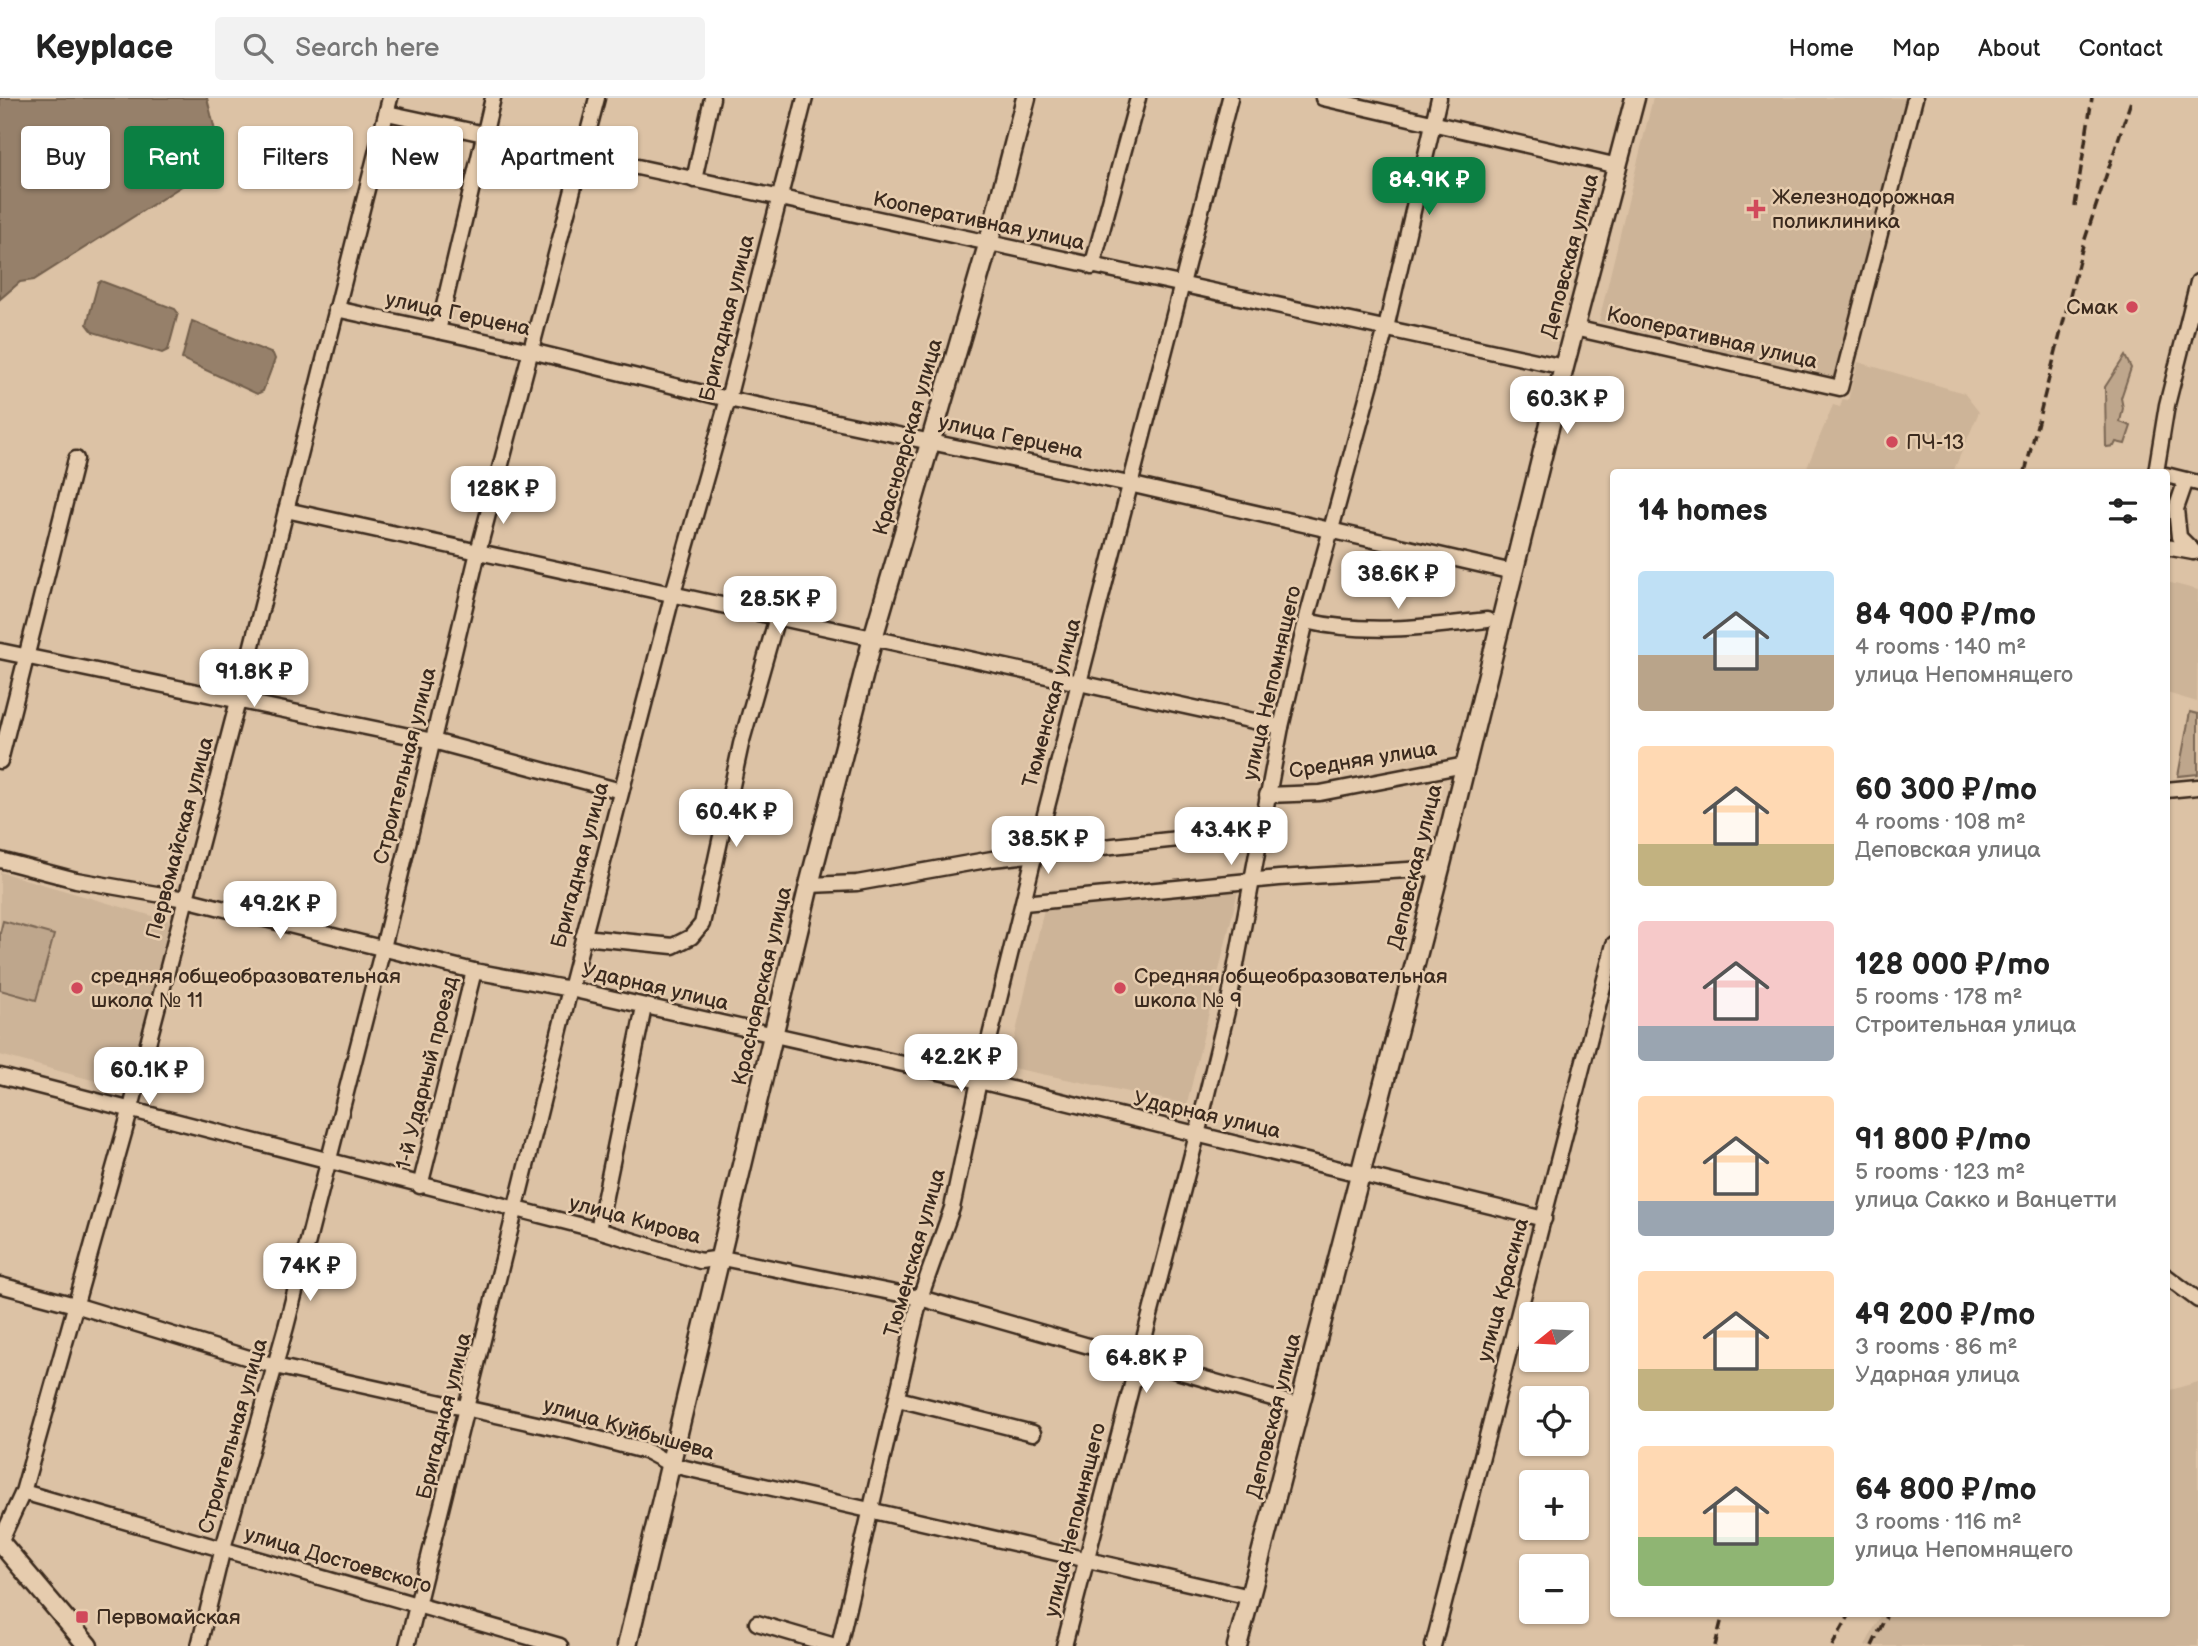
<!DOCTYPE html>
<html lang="en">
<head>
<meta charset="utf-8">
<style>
  body { margin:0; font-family:"Balsamiq Sans",sans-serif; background:#f2f2f2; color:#222; height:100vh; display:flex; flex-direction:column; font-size:26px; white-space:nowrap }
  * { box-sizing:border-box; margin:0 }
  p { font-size:23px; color:#767676 }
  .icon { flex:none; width:38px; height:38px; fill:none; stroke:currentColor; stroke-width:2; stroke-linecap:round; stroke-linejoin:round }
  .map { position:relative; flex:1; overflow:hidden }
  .drawer { position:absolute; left:1610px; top:371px; width:560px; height:1148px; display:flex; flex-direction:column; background:#fff; border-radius:7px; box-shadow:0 2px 5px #0004 }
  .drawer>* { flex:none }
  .banner { position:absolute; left:21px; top:28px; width:665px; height:63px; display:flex; gap:14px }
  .needle { width:46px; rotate:252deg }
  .fabs { position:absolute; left:1519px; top:1204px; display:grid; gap:14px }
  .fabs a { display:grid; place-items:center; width:70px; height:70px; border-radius:7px; background:#fff; box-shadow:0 2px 5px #0004; font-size:35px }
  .price { position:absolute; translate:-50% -60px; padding:0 16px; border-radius:14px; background:#fff; color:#222; font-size:23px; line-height:46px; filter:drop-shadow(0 2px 4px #0008) }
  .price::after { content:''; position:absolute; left:50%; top:42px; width:21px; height:16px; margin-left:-10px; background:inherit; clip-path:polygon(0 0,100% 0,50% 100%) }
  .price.selected { background:#0b8043; color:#fff }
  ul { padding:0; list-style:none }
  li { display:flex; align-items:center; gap:21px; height:175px; padding:0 28px }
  li span { display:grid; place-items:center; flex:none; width:196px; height:140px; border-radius:7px; color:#555 }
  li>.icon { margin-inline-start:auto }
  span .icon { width:84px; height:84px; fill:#fffc; stroke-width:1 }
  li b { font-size:30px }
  h2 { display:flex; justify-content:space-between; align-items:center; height:84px; padding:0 28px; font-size:30px }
  .chip { padding:0 24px; border-radius:7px; background:#fff; box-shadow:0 2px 5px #0004; font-size:24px; line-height:63px }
  .chip.selected { background:#0b8043; color:#fff }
  header { display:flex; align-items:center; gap:42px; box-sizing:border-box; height:98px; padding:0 35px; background:#fff; border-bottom:2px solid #e0e0e0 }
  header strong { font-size:33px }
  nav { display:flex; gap:38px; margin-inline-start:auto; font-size:24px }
  .search { width:490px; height:63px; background:#f2f2f2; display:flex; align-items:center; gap:18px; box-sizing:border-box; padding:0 24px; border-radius:7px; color:#767676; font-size:26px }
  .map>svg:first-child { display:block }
  .built { fill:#cdb498 }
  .green { fill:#bea68c; stroke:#7c6855; stroke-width:2 }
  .water { fill:#96806a; stroke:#725e4c; stroke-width:2 }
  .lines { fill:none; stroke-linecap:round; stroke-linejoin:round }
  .minor-casing { stroke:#3b2a1e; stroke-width:19 }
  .major-casing { stroke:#3b2a1e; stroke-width:23 }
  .minor { stroke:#e6ccae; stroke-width:14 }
  .major { stroke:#e6ccae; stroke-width:18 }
  .rail { stroke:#3b2a1e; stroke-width:3.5; stroke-dasharray:10 5; stroke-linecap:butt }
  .poi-dot { fill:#d1495b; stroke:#e6ccae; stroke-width:2.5 }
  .labels { text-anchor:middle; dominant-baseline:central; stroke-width:5; stroke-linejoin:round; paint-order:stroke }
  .poi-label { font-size:21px; fill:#3b2a1e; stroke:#e6ccae; text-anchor:start }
  .street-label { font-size:21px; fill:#3b2a1e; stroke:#e6ccae }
</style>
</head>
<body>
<header>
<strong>Keyplace</strong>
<div class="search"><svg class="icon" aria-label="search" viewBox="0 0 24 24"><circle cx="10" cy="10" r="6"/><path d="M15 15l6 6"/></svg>Search here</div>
<nav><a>Home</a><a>Map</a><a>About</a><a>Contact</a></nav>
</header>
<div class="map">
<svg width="2198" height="1548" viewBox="0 0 2198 1548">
  <rect width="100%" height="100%" fill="#dcc2a5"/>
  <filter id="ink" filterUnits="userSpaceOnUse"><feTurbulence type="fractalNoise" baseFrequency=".0143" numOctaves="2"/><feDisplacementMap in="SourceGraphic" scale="14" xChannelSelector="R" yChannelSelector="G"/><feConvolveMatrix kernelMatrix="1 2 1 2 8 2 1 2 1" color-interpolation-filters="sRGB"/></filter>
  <g filter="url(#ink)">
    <g class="built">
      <path d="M1653,0H1913L1843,282L1599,223Z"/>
      <path d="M1858,264L1964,295L1979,314L1953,374H1805L1833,307L1840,309L1843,301L1848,302Z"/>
      <path d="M2167,484L2198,492L2197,604L2167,595Z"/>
      <path d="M0,774L170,823L129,992L0,957Z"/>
      <path d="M1238,793L1187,1006L1008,969L1044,811Z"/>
      <path d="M2198,1284V1548H1865L1881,1516H2166L2167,1293Z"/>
    </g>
    <g class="green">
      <path d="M2125,258L2131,270L2121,300L2123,310L2120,324L2131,328L2125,346L2116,344L2114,348L2106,349L2105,289Z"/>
      <path d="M2190,614L2198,616V676L2178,678Z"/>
      <path d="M3,823L54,837L36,902L0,892V835Z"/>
    </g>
    <g class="water">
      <path d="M0,0H207L220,53L218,65L34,182L20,184L0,201Z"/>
      <path d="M101,183L175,211L178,215L168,252L162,255L93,234L87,226L98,185Z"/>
      <path d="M192,223L273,256L275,261L263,293L257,296L182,261Z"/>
    </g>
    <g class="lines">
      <g class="minor-casing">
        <g id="minor">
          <path d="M1323,0L1618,68"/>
          <path d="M387,15L1564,269"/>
          <path d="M694,82L712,0"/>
          <path d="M1092,169L1138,0"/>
          <path d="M336,211L531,253L728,301L1129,386L1513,474"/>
          <path d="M1574,230L1840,290L1915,0"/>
          <path d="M438,233L493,0"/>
          <path d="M2156,374L2167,307L2198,184"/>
          <path d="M2166,377L2186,382"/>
          <path d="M286,412L1281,629"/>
          <path d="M2166,449L2193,454"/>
          <path d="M2194,454L2179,439L2176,411L2186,382L2198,385"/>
          <path d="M1306,523C1365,537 1427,529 1487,522"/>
          <path d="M0,553L433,643L621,693"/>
          <path d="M0,663L76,361"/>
          <path d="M2166,692L2198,689"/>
          <path d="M1267,697L1320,695L1465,667"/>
          <path d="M0,762L76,782L185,801L474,873L570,891L979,983L1544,1121"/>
          <path d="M809,787L857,785L992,761L1262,732"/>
          <path d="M1024,805L1279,780L1440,770"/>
          <path d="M583,839L673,848L691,839L702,826L741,646L777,519"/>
          <path d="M0,978L598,1132L700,1163L722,1160L920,1200L1300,1308"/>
          <path d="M420,1088L474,873"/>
          <path d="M598,1132L644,909"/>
          <path d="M2166,1178L2198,1202"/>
          <path d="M0,1187L75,1207L275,1268L573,1334L648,1354L672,1367L1250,1499"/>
          <path d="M898,1301L1033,1335"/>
          <path d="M23,1394L560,1548"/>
          <path d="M0,1444L23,1394L131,1010L238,603L390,0"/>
          <path d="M757,1525L835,1548"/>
          <path d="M199,1548L223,1450L286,1229L383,850L478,454L597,0"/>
          <path d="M407,1548L570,891L673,495L728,301L805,0"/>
          <path d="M839,1548L920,1200L952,1110L979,983L1034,759L1230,0"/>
          <path d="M1064,1548L1197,1037L1228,909L1281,629L1306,523L1386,230L1439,0"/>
          <path d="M1433,1548L1614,846"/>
        </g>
      </g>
      <g class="major-casing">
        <g id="major">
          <path d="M0,1444L88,1548"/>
          <path d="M627,1548L809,787L873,540L988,147L1026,0"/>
          <path d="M1237,1548L1440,770L1564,269L1635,0"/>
        </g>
      </g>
      <use href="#minor" class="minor"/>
      <use href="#major" class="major"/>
      <g class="rail">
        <path d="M2075,108L2092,0"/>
        <path d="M2025,374L2083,147L2132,0"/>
        <path d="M1715,1548L1723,1516"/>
        <path d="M1832,1548L1850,1516"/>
        <path d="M1872,1548L1887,1516"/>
      </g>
    </g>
  </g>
  <g class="poi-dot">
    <path d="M1752.5 100.5h7v7h7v7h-7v7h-7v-7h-7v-7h7z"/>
    <circle cx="2132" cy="209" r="7"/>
    <circle cx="1892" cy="344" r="7"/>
    <circle cx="77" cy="890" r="7"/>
    <circle cx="1120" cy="890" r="7"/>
    <rect x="75" y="1512" width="14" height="14" rx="3.5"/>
  </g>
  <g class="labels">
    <g class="poi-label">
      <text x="1772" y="99">Железнодорожная<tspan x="1772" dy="24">поликлиника</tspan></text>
      <text x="2118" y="209" text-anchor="end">Смак</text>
      <text x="1906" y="344">ПЧ-13</text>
      <text x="91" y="878">средняя общеобразовательная<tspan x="91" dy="24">школа № 11</tspan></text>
      <text x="1134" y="878">Средняя общеобразовательная<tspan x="1134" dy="24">школа № 9</tspan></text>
      <text x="96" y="1519">Первомайская</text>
    </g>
    <g class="street-label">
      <text transform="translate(979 123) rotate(12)">Кооперативная улица</text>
      <text transform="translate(1570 158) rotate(-75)">Деповская улица</text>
      <text transform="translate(458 216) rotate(12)">улица Герцена</text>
      <text transform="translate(727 220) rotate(-76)">Бригадная улица</text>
      <text transform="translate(1712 240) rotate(13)">Кооперативная улица</text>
      <text transform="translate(908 339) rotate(-74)">Красноярская улица</text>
      <text transform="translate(1011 339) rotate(12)">улица Герцена</text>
      <text transform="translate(1272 585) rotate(-77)">улица Непомнящего</text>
      <text transform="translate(1052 605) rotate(-75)">Тюменская улица</text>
      <text transform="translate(1363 662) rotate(-9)">Средняя улица</text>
      <text transform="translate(405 668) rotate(-76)">Строительная улица</text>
      <text transform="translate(180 740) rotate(-75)">Первомайская улица</text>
      <text transform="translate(580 767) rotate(-75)">Бригадная улица</text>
      <text transform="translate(1415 769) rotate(-76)">Деповская улица</text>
      <text transform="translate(762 888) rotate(-77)">Красноярская улица</text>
      <text transform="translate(655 889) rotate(13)">Ударная улица</text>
      <text transform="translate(427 975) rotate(-76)">1-й Ударный проезд</text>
      <text transform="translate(1207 1017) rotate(13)">Ударная улица</text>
      <text transform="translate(635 1122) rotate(15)">улица Кирова</text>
      <text transform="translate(915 1155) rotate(-74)">Тюменская улица</text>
      <text transform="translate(1503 1192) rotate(-75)">улица Красина</text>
      <text transform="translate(444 1318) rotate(-76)">Бригадная улица</text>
      <text transform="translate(1274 1318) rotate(-76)">Деповская улица</text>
      <text transform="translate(629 1331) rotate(16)">улица Куйбышева</text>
      <text transform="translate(233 1338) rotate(-74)">Строительная улица</text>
      <text transform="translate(1075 1422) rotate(-76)">улица Непомнящего</text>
      <text transform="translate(338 1462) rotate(16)">улица Достоевского</text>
    </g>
  </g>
</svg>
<div class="fabs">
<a><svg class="needle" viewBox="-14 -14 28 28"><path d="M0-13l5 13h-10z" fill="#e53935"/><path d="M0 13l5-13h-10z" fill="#767676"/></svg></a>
<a><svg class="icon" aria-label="locate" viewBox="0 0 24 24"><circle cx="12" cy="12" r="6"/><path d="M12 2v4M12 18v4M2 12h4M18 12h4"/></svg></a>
<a>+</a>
<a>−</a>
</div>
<b class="price selected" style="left:1429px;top:119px">84.9K ₽</b>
<b class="price" style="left:1567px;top:338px">60.3K ₽</b>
<b class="price" style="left:503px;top:428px">128K ₽</b>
<b class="price" style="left:1398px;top:513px">38.6K ₽</b>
<b class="price" style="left:780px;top:538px">28.5K ₽</b>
<b class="price" style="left:254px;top:611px">91.8K ₽</b>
<b class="price" style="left:736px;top:751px">60.4K ₽</b>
<b class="price" style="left:1231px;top:769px">43.4K ₽</b>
<b class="price" style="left:1048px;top:778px">38.5K ₽</b>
<b class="price" style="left:280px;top:843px">49.2K ₽</b>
<b class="price" style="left:961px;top:996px">42.2K ₽</b>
<b class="price" style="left:149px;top:1009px">60.1K ₽</b>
<b class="price" style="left:310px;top:1205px">74K ₽</b>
<b class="price" style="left:1146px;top:1297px">64.8K ₽</b>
<div class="banner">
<a class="chip">Buy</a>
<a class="chip selected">Rent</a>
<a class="chip">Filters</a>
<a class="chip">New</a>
<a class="chip">Apartment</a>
</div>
<section class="drawer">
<h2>14 homes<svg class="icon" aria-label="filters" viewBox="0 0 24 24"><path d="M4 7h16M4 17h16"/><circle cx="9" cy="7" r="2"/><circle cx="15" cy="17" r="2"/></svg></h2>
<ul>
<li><span style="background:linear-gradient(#bfe0f5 60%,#b9a48a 0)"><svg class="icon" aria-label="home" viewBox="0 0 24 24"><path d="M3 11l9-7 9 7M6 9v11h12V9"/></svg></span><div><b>84 900 ₽/mo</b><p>4 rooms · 140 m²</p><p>улица Непомнящего</p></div></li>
<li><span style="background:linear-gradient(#ffd9b3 70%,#c2b280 0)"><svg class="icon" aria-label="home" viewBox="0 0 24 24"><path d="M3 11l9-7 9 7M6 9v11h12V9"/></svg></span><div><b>60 300 ₽/mo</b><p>4 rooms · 108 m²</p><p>Деповская улица</p></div></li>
<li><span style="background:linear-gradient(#f6c9c9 75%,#9aa5b1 0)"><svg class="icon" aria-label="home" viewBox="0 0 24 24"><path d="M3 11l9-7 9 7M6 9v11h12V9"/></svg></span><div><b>128 000 ₽/mo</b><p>5 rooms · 178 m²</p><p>Строительная улица</p></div></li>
<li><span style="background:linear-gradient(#ffd9b3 75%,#9aa5b1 0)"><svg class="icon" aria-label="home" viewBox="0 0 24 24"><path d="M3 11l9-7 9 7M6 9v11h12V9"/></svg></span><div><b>91 800 ₽/mo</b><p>5 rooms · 123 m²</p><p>улица Сакко и Ванцетти</p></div></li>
<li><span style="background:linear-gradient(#ffd9b3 70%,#c2b280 0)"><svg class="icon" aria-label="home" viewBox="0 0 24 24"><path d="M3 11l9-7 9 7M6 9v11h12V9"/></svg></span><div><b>49 200 ₽/mo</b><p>3 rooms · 86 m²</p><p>Ударная улица</p></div></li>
<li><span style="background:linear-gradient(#ffd9b3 65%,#8fb573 0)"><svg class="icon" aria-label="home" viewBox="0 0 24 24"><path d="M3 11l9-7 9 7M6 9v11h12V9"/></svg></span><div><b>64 800 ₽/mo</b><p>3 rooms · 116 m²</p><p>улица Непомнящего</p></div></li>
</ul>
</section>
</div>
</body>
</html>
